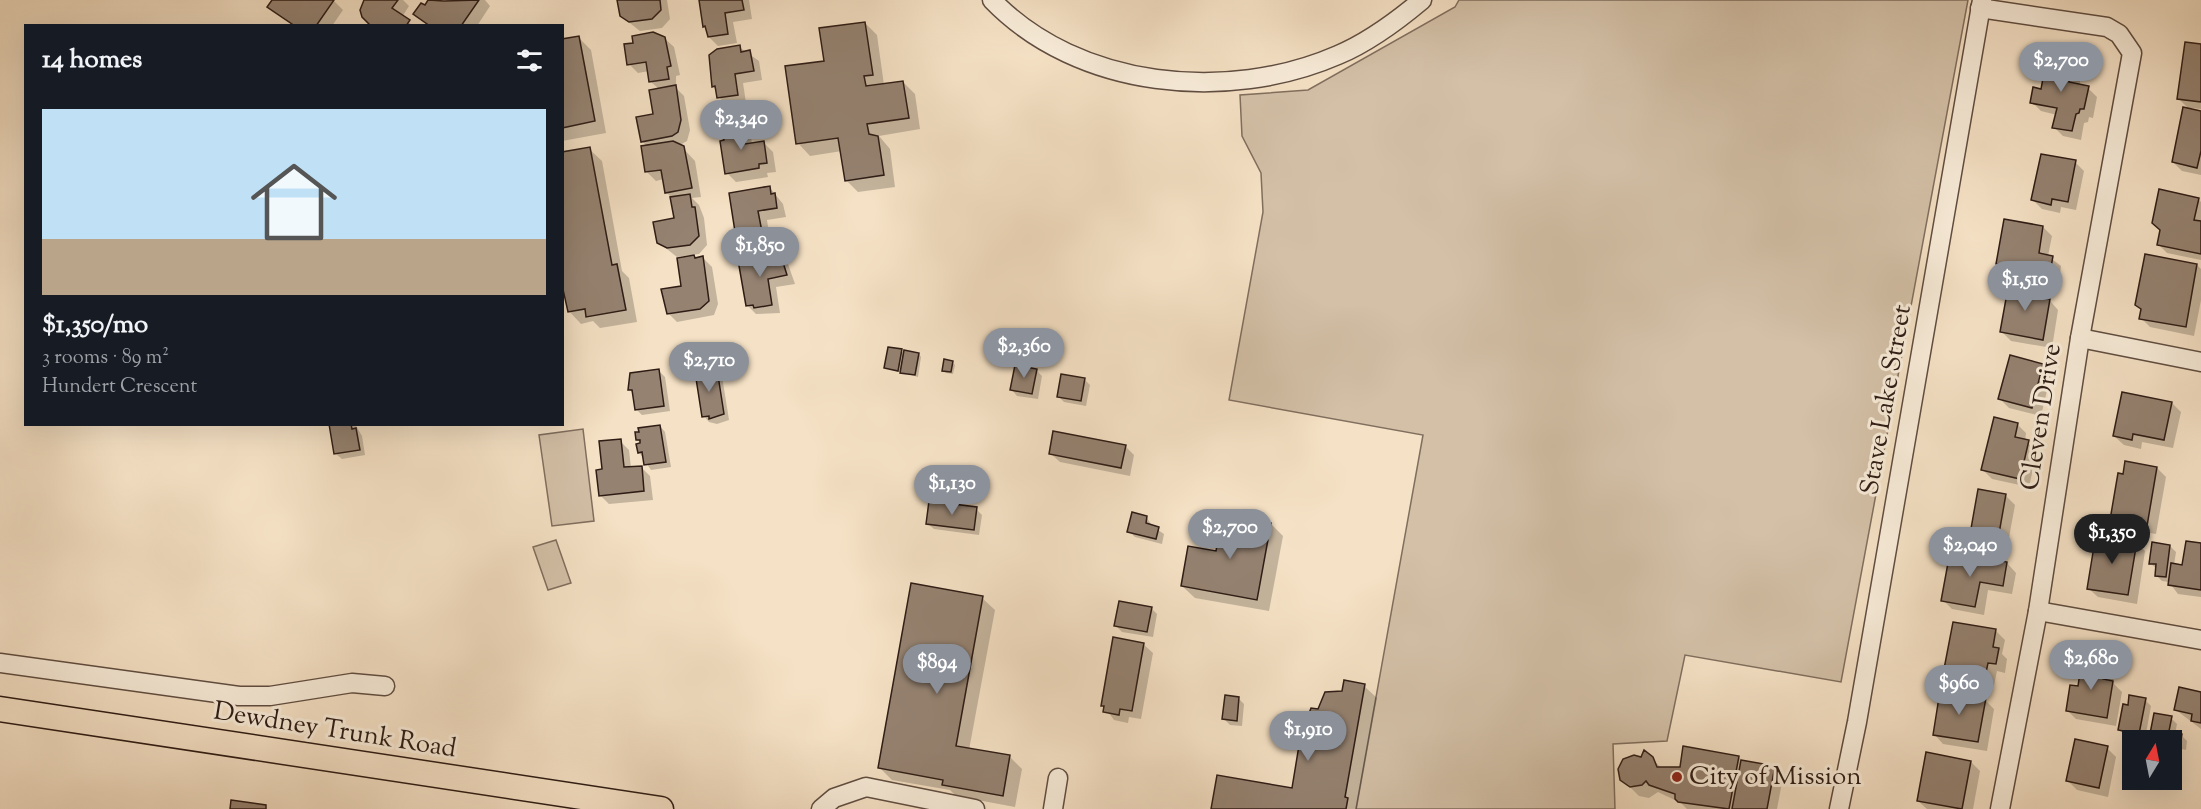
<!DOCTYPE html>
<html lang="en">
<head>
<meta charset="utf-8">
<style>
  body { margin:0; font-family:"Sorts Mill Goudy",serif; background:#20242c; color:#f1f3f6; height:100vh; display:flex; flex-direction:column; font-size:22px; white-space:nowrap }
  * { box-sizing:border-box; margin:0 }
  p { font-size:20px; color:#9ea1a6 }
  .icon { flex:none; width:33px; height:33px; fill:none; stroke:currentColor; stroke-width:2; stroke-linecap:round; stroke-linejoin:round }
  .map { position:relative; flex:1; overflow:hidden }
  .panel { position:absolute; left:24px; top:24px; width:540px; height:402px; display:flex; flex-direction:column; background:#171b24; border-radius:0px; box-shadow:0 6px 24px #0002 }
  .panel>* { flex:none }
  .needle { width:39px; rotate:10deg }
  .tools { position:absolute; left:2122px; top:730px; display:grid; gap:12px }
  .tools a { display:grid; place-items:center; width:60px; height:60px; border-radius:0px; background:#171b24; box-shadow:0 6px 24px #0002; font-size:30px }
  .price { position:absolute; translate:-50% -51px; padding:0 14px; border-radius:21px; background:#8c9099; color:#fff; font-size:20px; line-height:39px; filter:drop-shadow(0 2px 3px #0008) }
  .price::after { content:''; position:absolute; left:50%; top:36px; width:18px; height:14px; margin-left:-9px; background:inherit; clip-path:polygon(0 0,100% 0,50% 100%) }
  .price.current { background:#222; color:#fff }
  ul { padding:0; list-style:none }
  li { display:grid; align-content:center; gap:12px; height:318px; padding:0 18px }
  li+li { border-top:2px solid #363941 }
  li span { display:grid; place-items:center; height:186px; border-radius:0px; color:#555 }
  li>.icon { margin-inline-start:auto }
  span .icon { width:108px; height:108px; fill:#fffc; stroke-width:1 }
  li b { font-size:26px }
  h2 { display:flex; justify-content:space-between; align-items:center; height:72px; padding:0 18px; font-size:26px }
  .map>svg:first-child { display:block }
  .green { fill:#d3c0a7; stroke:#806e5e; stroke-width:1.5 }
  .shadow { fill:#0003 }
  .building { fill:#958271; stroke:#2e1c15; stroke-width:1.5 }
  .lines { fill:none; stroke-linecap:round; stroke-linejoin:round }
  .minor-casing { stroke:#604d41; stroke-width:21 }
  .major-casing { stroke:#2e1c15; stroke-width:27 }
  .minor { stroke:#f8ecd9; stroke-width:18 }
  .major { stroke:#f5e1c5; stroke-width:24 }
  .poi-dot { fill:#8f2418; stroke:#f8ecd9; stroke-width:2 }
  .labels { text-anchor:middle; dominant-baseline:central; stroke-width:6; stroke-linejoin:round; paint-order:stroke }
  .street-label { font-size:26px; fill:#2e1c15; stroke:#f8ecd9 }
  .poi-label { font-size:26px; fill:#2e1c15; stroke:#f8ecd9; text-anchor:start }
</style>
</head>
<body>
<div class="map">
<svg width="2201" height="809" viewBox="0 0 2201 809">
  <rect width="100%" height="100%" fill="#f5e1c5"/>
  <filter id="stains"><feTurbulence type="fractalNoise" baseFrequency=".00333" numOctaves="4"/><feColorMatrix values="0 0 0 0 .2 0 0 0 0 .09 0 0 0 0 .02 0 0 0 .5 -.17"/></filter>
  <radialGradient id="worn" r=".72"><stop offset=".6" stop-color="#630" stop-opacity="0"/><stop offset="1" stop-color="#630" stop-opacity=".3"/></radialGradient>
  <g class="green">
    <path d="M1459,0H1968L1841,682L1685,655L1667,741L1613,744L1615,809H1356L1423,435L1229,400L1263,212L1261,173L1242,136L1240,95L1308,90L1455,7Z"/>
    <path d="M583,429L594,521L552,526L539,435Z"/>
    <path d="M556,540L571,583L548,590L533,547Z"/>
  </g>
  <g class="shadow">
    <path d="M274,0H333L343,10L332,26H294L269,7Z"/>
    <path d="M366,0H403L409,6L402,17L413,26H374Z"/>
    <path d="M430,0H439L444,3L447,0H485L490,6L477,26H429L415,13Z"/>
    <path d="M618,0H667L670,19L662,28L640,31L621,16Z"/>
    <path d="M700,0H749L752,19L733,22L737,43L718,46L709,37L704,26Z"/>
    <path d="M865,23L877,35L884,85L903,82L915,94L920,129L879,136L890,149L895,187L858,192L846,180L842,151L810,156L798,143L825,62Z"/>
    <path d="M579,38L591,50L606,133L562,141V41Z"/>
    <path d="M664,38L674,47L680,75L676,76V88L684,96L690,130L687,141L680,145L695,161L701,197L692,198L699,205L704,218L707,245L699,254L677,257L658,242L675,220L671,197L666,192L664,179L656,181L647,172L648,147L642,141L655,115L659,89L651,82L649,71L638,73L629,64Z"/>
    <path d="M2201,46V109L2192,108L2191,110L2201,112V175L2182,171L2173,162L2190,110L2178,98Z"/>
    <path d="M739,47L759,61L762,80L743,83L746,103L728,107L719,97L714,87L710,59Z"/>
    <path d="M2073,64L2082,73L2079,86L2088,88L2097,97L2093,118L2089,117L2088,122L2084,123L2081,140L2063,136L2054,127L2057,115L2041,111L2032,102Z"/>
    <path d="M742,126L751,135L752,145L764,143L773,152L776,172L767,173L768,177L736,182L727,173L725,141Z"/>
    <path d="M589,149L602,161L622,271L629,278L637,322L600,328L593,321L581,324L569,311L566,298H562V154Z"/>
    <path d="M2075,162L2084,171L2076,210L2061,207L2060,213L2042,209L2033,200Z"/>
    <path d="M770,188L783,204L786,217L767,220L771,246L747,247L738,238Z"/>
    <path d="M2198,199L2201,202V260L2167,253L2158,244Z"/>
    <path d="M2043,227L2052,236L2048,256L2061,266L2059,282L2007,273L1997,263Z"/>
    <path d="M779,255L788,264L795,284L776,287L780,313L756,314L747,305Z"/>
    <path d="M703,258L712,267L718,304L714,315L677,322L668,313Z"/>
    <path d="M2197,265L2201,269V300L2194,336L2150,327L2141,318Z"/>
    <path d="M2040,289L2058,310L2052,348L2011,341L2002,332Z"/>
    <path d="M901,351L905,354H919L921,357L918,377L885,368Z"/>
    <path d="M952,362L955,365L953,374L946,373L943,370Z"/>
    <path d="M2042,365L2051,374L2041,416L2009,408L2000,399Z"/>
    <path d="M708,367L722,376L729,420L717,424L709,422L704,416L703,372Z"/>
    <path d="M1036,370L1042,376L1038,399L1017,396L1012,390Z"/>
    <path d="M659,371L665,377L670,411L642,415L636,409L634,394L630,390Z"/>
    <path d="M1084,379L1090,385L1086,406L1064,402L1058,396Z"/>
    <path d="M2172,403L2181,412L2173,448L2142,442L2141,449L2124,445L2114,436Z"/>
    <path d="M330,424H355L362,436L365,455L342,459L336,454Z"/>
    <path d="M2017,424L2026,433L2025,441L2037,451L2029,487L1992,479L1983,470Z"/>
    <path d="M660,426L665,432L671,467L651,470L639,452L642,444L637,440Z"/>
    <path d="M620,441L629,450L631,468L641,467L650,476L653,500L609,504L600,495L604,470Z"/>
    <path d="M1125,446L1134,455L1130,476L1060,462L1050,453Z"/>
    <path d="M2157,468L2166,477L2156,534L2121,528L2112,519Z"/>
    <path d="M2006,496L2015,505L2006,554L1980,549L1971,540Z"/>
    <path d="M976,509L982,515L979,535L934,529L928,524Z"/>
    <path d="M1147,518L1152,526L1164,534L1162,544L1135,537L1129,531Z"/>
    <path d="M1271,524L1283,536L1269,611L1195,598L1182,586L1218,553Z"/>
    <path d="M2136,542L2145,551L2137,604L2098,597L2088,588Z"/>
    <path d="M2201,545V597L2178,594L2169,582L2162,581L2156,575L2157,569L2150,563L2170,546L2176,552L2174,565L2183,567Z"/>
    <path d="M2007,563L2016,573L2012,594L1988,590L1984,615L1952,609L1943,600Z"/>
    <path d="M982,598L995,610L969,750L1010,757L1022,769L1015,807L956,796L950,790L892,780L880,768Z"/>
    <path d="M1151,608L1157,614L1153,637L1122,632L1116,626Z"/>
    <path d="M1996,631L2005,640L2002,654L2007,659L2005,673L1997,671L1994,685L1955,678L1946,669Z"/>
    <path d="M1143,644L1153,653L1141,719L1129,717L1128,723L1114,720L1103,705Z"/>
    <path d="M2105,664L2114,673L2113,683L2122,692L2116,726L2076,719L2067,710L2079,688Z"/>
    <path d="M1364,686L1377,698L1357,809H1213L1293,790L1319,710L1344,693Z"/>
    <path d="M2201,693V729L2176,710Z"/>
    <path d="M1238,698L1244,704L1242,726L1230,725L1224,719Z"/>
    <path d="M1985,700L1994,709L1987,751L1943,744L1934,734Z"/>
    <path d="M2145,700L2151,706L2145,739L2125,735L2119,730L2129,706Z"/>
    <path d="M2171,718L2177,724L2175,734L2181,735L2187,741L2186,750L2172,747V741H2154L2151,738Z"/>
    <path d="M2107,748L2116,757L2108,797L2077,790L2068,781Z"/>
    <path d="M1648,754L1662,769L1681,768L1739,757L1743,762L1774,768L1783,777L1777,809H1687L1681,803L1658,792L1649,798L1639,796L1626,783L1642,759Z"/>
    <path d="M1971,762L1980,771L1973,809H1927L1918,801Z"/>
  </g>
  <g class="building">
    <path d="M272,0H334L316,26H295L267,7Z"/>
    <path d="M364,0H398L392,8L410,20L406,26H371L362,17L360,10Z"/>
    <path d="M428,0L444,1L479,0L461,26H430L413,14L421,3L425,5Z"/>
    <path d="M617,0H660L661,10L652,19L629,22L620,16Z"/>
    <path d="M699,0H742L744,10L725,13L728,34L708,37L705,26L703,27Z"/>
    <path d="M865,22L873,75L864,76L866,86L903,81L909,118L867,124L869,134L878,136L884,175L845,181L838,138L796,144L785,66L824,61L819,28Z"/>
    <path d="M653,32L665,37L671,66L667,67L669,79L649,82L646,62L627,65L624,44L633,43L632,36Z"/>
    <path d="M579,36L595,121L562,128V39Z"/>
    <path d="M2185,42L2201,44V102L2177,99Z"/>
    <path d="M740,45L741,52L750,50L754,71L735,74L738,95L717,98L715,86L712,87L709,55L717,49Z"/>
    <path d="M2047,57L2074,62L2069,82L2089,86L2084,109H2080L2079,113L2076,114L2072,131L2052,128L2057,108L2030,103L2033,87L2041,89Z"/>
    <path d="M676,85L681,120L678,132L672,136L641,142L636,117L653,114L649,90Z"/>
    <path d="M2183,107L2201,111V151L2197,168L2172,162Z"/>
    <path d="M742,124L745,144L764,141L767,163L759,164V168L725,174L720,141L724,140L721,127Z"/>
    <path d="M673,141L684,146L692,188L665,193L661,170L645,172L641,146Z"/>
    <path d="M590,147L612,265L617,264L626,310L586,317L585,309L568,312L562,285V152Z"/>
    <path d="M2041,154L2076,160L2068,202L2052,199L2051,205L2031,200Z"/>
    <path d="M770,186L771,194L775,193L777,208L758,211L763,237L736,238L729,193Z"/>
    <path d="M2159,189L2199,198L2194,220L2201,221V254L2157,245L2160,230L2152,223Z"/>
    <path d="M690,194L692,207H695L699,236L690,245L667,248L657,243L653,222L674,218L670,197Z"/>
    <path d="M2004,219L2043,226L2039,253L2053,256L2050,273L1996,264Z"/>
    <path d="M780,253L787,275L768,279L772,305L754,308L753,305L746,306L738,260Z"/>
    <path d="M2145,254L2197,264L2186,327L2139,319L2141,309L2135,305Z"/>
    <path d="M694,255L695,258L703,256L709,301L700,309L667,314L661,289L681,286L677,258Z"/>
    <path d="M2009,282L2041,287L2039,298L2050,299L2043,340L2000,332Z"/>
    <path d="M888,347L902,349L898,371L884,368Z"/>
    <path d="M904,350L919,353L915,375L900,373Z"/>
    <path d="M2010,355L2043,364L2032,408L1998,399Z"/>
    <path d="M944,359L953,361L951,372L942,371Z"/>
    <path d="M709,365V370L717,369L724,414L709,419V416L702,417L695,372L702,371L701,367Z"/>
    <path d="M1015,365L1037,369L1032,394L1010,390Z"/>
    <path d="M659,369L664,406L635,410L632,390H628L630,373Z"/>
    <path d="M1061,374L1085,378L1081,401L1057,397Z"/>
    <path d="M2122,392L2172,402L2164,440L2133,434L2132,440L2113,436Z"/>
    <path d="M1994,417L2018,423L2015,437L2029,440L2020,479L1981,470Z"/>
    <path d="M329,424H351L352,429L356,428L360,450L334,454Z"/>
    <path d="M660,425L666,462L644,465L642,452L638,453L636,444L640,443V440H636L635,432H639L638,428Z"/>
    <path d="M1053,431L1126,445L1121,468L1049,454Z"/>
    <path d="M621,439L624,467L642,466L644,491L599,496L596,470L602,469L599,441Z"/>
    <path d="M2125,461L2157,467L2147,526L2110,520L2118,473L2123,474Z"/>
    <path d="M1978,489L2006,494L1997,545L1969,540Z"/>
    <path d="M929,501L977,507L974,530L926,524Z"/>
    <path d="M1132,512L1147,516L1146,523L1159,527L1156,539L1127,532Z"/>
    <path d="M1223,514L1271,523L1257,600L1181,586L1188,546L1216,551Z"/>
    <path d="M2096,534L2137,541L2128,595L2087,589Z"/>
    <path d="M2186,541L2201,543V590L2168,585L2171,563L2182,565Z"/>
    <path d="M2152,542L2170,545L2166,577L2155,576L2156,564H2149Z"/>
    <path d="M1950,552L2007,562L2003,586L1980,582L1975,607L1941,601Z"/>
    <path d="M911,583L983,596L956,746L1010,755L1003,796L942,785L943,780L878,768Z"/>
    <path d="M1119,601L1152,607L1147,632L1114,626Z"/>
    <path d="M1953,622L1996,629L1993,647L1999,648L1996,664L1988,663L1985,677L1944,669Z"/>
    <path d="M1113,637L1144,643L1132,711L1120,709L1119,715L1103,712L1104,706H1101Z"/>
    <path d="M2082,659L2106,663L2103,679L2113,681L2107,718L2066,711L2070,685L2078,686Z"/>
    <path d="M1344,680L1365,684L1345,797L1348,798L1346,809H1211L1217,775L1292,788L1304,715L1308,716L1311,708L1318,709L1325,692L1342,691Z"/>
    <path d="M2179,687L2201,692V723L2191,721L2192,714L2174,710Z"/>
    <path d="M1940,691L1986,698L1978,742L1933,735Z"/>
    <path d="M1225,695L1239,697L1237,721L1222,719Z"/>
    <path d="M2129,695L2146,698L2139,734L2118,730L2123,704L2128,705Z"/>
    <path d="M2154,713L2172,716L2169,731L2182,734L2180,745L2149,739Z"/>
    <path d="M2075,739L2108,746L2099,788L2066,781Z"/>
    <path d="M1683,746L1739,756L1729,809L1678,802L1675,799V794L1649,785L1646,781L1642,785L1630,787L1620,780L1618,769L1623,759L1634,755L1641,757L1644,750L1653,757L1657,767H1680Z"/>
    <path d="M1926,752L1971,761L1962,809L1917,801Z"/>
    <path d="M1741,760L1775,766L1767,809H1732Z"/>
    <path d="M231,800L266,805V809H230Z"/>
  </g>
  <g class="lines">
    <g class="minor-casing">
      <g id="minor">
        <path d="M992,0C1078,89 1228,103 1338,55C1369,42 1397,21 1422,0"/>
        <path d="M1980,8L2107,27L2119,34L2132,53L2080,338L2038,611L2000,809"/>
        <path d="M2080,338L2201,362"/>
        <path d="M2038,611L2201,640"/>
        <path d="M0,663L239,696H270L352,683L385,686"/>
        <path d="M821,809L834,798L866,787L975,809"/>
        <path d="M1053,809L1058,778"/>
        <path d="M1839,809L1857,722L1982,0"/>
      </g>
    </g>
    <g class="major-casing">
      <path id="major" d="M0,709L661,809"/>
    </g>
    <use href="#minor" class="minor"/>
    <use href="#major" class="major"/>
  </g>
  <circle class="poi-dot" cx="1677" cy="777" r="6"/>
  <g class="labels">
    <g class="street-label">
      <text transform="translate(1887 400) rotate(-80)">Stave Lake Street</text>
      <text transform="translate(2042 417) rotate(-81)">Cleven Drive</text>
      <text transform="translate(335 731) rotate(9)">Dewdney Trunk Road</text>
    </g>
    <g class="poi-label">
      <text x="1689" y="777">City of Mission</text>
    </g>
  </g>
  <rect width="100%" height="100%" filter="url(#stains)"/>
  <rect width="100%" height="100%" fill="url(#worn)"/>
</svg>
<div class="tools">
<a><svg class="needle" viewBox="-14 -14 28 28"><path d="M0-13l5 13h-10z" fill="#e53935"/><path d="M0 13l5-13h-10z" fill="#9ea1a6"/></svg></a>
</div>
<b class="price" style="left:2061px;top:93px">$2,700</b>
<b class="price" style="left:741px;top:151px">$2,340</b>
<b class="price" style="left:760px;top:278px">$1,850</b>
<b class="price" style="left:2025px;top:312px">$1,510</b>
<b class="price" style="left:1024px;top:379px">$2,360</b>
<b class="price" style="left:709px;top:393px">$2,710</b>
<b class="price" style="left:952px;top:516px">$1,130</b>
<b class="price" style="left:1230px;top:560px">$2,700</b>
<b class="price current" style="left:2112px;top:565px">$1,350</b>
<b class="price" style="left:1970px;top:578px">$2,040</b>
<b class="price" style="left:2091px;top:691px">$2,680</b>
<b class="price" style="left:937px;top:695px">$894</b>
<b class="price" style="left:1959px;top:716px">$960</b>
<b class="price" style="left:1308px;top:762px">$1,910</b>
<section class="panel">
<h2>14 homes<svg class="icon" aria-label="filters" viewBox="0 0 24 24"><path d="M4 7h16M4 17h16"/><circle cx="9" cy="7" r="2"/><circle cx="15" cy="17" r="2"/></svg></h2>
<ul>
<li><span style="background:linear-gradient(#bfe0f5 70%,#b9a48a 0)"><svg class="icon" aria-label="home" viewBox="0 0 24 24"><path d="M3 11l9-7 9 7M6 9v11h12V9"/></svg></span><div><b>$1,350/mo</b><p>3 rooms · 89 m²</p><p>Hundert Crescent</p></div></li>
</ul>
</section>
</div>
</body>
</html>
